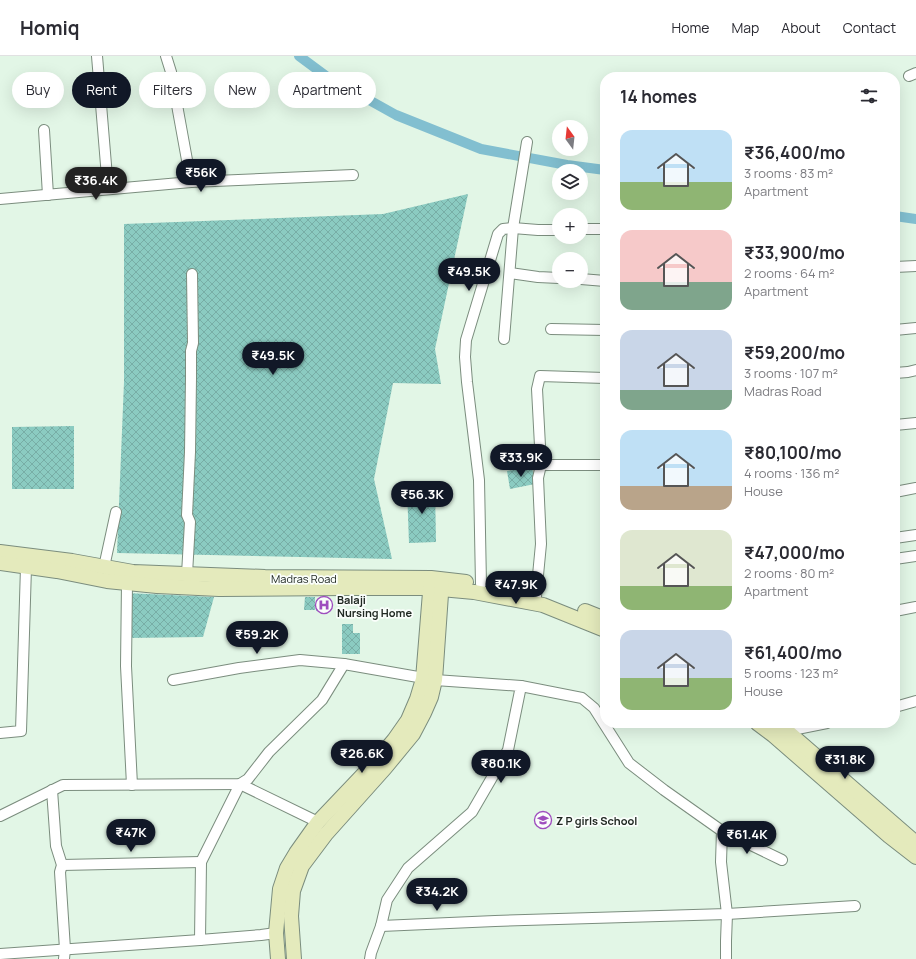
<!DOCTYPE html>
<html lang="en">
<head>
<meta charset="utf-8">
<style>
  body { margin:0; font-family:Manrope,sans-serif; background:#f7f7f7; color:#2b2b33; height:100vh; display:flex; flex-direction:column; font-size:15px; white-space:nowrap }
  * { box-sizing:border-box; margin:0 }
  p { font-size:13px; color:#7c7c81 }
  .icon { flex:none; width:22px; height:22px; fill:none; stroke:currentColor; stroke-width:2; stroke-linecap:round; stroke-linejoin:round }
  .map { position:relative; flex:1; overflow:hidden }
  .drawer { position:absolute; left:600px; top:16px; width:300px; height:656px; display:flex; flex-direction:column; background:#fff; border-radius:16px; box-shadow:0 4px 16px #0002 }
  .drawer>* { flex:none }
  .top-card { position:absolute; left:12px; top:16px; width:380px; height:36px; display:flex; gap:8px }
  .needle { width:26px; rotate:345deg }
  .fabs { position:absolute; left:552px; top:64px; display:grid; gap:8px }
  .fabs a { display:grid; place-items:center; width:36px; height:36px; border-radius:50%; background:#fff; box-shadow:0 4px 16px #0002; font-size:20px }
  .price { position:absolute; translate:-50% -34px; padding:0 9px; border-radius:14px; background:#111827; color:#fff; font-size:13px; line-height:26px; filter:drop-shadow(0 1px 2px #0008) }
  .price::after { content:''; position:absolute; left:50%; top:24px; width:12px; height:9px; margin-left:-6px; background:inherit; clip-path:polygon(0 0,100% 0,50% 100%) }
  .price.on { background:#222; color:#fff }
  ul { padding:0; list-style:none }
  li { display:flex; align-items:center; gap:12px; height:100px; padding:0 20px }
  li span { display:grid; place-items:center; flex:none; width:112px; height:80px; border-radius:12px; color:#555 }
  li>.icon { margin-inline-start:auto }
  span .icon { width:48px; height:48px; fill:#fffc; stroke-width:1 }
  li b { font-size:17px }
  h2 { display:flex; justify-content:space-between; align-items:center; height:48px; padding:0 20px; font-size:17px }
  .pill { padding:0 14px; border-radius:18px; background:#fff; box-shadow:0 4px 16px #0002; font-size:14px; line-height:36px }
  .pill.on { background:#111827; color:#fff }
  header { display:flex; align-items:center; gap:24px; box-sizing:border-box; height:56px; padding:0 20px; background:#fff; border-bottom:1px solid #e1e1e2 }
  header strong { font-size:19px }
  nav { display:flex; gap:22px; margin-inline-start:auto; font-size:14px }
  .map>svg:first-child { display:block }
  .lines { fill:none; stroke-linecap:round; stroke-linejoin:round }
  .canal { stroke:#82bfd0; stroke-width:10 }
  .building { fill:url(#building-cross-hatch) }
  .street-casing { stroke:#7b8d7e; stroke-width:12 }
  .secondary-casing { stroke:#7b8d7e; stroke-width:16 }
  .street { stroke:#fff; stroke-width:10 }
  .secondary { stroke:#e4eabc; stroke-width:14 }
  .labels { text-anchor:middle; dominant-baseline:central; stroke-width:3.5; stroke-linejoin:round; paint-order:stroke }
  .street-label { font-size:11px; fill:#202822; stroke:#fafefb }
  .poi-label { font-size:11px; font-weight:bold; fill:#202822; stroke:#fafefb; text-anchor:start }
</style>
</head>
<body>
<header>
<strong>Homiq</strong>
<nav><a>Home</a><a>Map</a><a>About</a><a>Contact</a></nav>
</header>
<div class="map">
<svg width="916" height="903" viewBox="0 0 916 903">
  <defs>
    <pattern id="building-cross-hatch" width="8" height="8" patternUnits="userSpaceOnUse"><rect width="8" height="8" fill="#8bcbc1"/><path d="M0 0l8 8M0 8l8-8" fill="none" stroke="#78aea6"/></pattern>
  </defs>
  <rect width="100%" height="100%" fill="#e2f6e6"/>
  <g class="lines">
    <g class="canal">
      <path d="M299,0L326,20L396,59L481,93L567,109L605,114"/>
      <path d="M895,160L916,163"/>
    </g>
  </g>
  <g class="building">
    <path d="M468,138L435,293L441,328L393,327L374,423L392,503L117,497L124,326V168L383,158Z"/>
    <path d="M74,370V433H12V371Z"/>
    <path d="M532,411L535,428L510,433L507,415Z"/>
    <path d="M435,432L436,486L409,487L407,433Z"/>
    <path d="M126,537L214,541L203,581L128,582Z"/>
    <path d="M305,541H315V554H304Z"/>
    <path d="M331,543V554L316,555V544Z"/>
    <path d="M342,568H353V577H360V598H342Z"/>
  </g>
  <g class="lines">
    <g class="street-casing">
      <g id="street">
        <path d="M97,0L108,133"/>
        <path d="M166,0L171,16L191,126L353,119"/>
        <path d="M909,20L916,17"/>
        <path d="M44,74L48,139"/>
        <path d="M0,143L191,126"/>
        <path d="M581,173H605"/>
        <path d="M895,211L916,210"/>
        <path d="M510,217L538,221L559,222"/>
        <path d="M581,223L605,225"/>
        <path d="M551,273L605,274"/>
        <path d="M895,274L916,272"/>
        <path d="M504,283L513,172L527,86"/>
        <path d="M895,317L908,316L916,314"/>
        <path d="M895,369L916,367"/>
        <path d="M541,409H605"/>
        <path d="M895,436L916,432"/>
        <path d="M895,482L916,479"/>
        <path d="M895,503L916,500"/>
        <path d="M104,511L116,456"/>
        <path d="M187,518L190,466L187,459L190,396L191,322V295L193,287L192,218"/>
        <path d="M127,527L126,610L132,729"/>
        <path d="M481,528L479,424L467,326L465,301L466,284L498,178L503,173L513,172L538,174H559"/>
        <path d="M536,540L541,488L538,422L541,409L537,333L540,320L605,322"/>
        <path d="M895,555L916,551"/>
        <path d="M173,624L239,612L300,604L344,608"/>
        <path d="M521,630L582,642L594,652L629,707L664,734L722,775L721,806L727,858L726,885V903"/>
        <path d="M895,651L916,645"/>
        <path d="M787,672V675L827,667"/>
        <path d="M0,677L21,675L26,511"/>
        <path d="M52,734L56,790L62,809L60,816L65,893L64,903"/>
        <path d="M0,760L63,729L240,728L248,723L269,696L322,644L344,608L435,624L521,630L508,694L472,756L408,812L387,844L381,870L371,897L370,903"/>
        <path d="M722,775L782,804"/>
        <path d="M62,809L201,806"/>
        <path d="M381,870L495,865L727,858L855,850"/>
        <path d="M276,877L261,879L200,884L201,806L240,728L318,766"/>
        <path d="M0,898L200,884"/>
      </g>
    </g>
    <g class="secondary-casing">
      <g id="secondary">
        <path d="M0,496L72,505L133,516L265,521L431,522L466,526"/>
        <path d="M0,507L57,515L107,525L157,530L219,533L345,532H430L474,536L543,549L605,574"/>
        <path d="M585,555L605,563"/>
        <path d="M757,667L773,679L889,780L916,801"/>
        <path d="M776,667L787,675L916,787"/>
        <path d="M278,903L276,877L280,833L287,812L296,797L318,766L378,703L394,684L408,664L417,643L423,623L431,524"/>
        <path d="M294,903L291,860L293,835L302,810L326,778L385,712L413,678L424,657L431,641L435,624L442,524"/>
      </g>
    </g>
    <use href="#street" class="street"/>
    <use href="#secondary" class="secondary"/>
  </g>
  <defs>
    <g id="hospital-ring" transform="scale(0.9)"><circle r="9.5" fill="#fafefb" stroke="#9e4ebe" stroke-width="1.5"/><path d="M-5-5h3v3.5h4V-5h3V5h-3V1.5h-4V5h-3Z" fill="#9e4ebe"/></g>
    <g id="school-ring" transform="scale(0.9)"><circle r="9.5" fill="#fafefb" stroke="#9e4ebe" stroke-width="1.5"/><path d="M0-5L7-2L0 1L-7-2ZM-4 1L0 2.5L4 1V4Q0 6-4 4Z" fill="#9e4ebe"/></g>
  </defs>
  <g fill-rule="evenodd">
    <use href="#hospital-ring" x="324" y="549"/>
    <use href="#school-ring" x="543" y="764"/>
  </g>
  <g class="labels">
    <g class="street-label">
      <text x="304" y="522">Madras Road</text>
    </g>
    <g class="poi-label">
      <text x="337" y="543">Balaji<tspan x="337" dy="13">Nursing Home</tspan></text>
      <text x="556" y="764">Z P girls School</text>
    </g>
  </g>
</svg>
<div class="fabs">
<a><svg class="needle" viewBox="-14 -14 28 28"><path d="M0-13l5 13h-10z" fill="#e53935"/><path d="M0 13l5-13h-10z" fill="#7c7c81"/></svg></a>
<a><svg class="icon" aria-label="layers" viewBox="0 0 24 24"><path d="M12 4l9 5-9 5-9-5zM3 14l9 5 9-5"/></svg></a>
<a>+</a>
<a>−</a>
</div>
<b class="price" style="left:201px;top:137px">₹56K</b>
<b class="price on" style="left:96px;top:145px">₹36.4K</b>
<b class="price" style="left:469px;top:236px">₹49.5K</b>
<b class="price" style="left:273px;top:320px">₹49.5K</b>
<b class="price" style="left:521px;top:422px">₹33.9K</b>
<b class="price" style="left:422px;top:459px">₹56.3K</b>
<b class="price" style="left:516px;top:549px">₹47.9K</b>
<b class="price" style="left:257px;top:599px">₹59.2K</b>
<b class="price" style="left:362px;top:718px">₹26.6K</b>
<b class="price" style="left:845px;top:724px">₹31.8K</b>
<b class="price" style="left:501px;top:728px">₹80.1K</b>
<b class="price" style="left:131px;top:797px">₹47K</b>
<b class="price" style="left:747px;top:799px">₹61.4K</b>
<b class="price" style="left:437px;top:856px">₹34.2K</b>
<div class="top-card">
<a class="pill">Buy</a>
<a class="pill on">Rent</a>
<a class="pill">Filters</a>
<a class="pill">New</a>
<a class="pill">Apartment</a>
</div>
<section class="drawer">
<h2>14 homes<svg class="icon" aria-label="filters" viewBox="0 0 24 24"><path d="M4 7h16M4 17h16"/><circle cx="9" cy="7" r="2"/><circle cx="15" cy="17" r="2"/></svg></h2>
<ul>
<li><span style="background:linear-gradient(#bfe0f5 65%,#8fb573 0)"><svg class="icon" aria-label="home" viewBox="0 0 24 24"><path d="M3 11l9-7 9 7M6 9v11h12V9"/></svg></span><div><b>₹36,400/mo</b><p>3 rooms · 83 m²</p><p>Apartment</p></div></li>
<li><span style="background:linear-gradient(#f6c9c9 65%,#7fa58c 0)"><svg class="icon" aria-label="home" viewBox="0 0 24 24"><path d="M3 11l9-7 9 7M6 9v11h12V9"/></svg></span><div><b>₹33,900/mo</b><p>2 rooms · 64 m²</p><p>Apartment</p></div></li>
<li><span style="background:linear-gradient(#c9d6e8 75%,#7fa58c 0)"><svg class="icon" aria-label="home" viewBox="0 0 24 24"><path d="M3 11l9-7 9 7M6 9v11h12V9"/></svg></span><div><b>₹59,200/mo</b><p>3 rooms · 107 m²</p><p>Madras Road</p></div></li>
<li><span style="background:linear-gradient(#bfe0f5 70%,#b9a48a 0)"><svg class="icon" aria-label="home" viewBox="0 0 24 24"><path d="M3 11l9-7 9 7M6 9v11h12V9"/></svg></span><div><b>₹80,100/mo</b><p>4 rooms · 136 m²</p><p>House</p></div></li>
<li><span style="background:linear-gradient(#dfe7d0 70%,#8fb573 0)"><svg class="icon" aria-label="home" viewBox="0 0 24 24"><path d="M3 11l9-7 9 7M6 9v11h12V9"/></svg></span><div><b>₹47,000/mo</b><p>2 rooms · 80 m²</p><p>Apartment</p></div></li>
<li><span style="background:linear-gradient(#c9d6e8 60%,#8fb573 0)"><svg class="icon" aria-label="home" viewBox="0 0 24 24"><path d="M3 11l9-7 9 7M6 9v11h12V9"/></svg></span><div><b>₹61,400/mo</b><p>5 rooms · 123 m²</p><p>House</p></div></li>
</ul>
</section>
</div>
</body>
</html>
